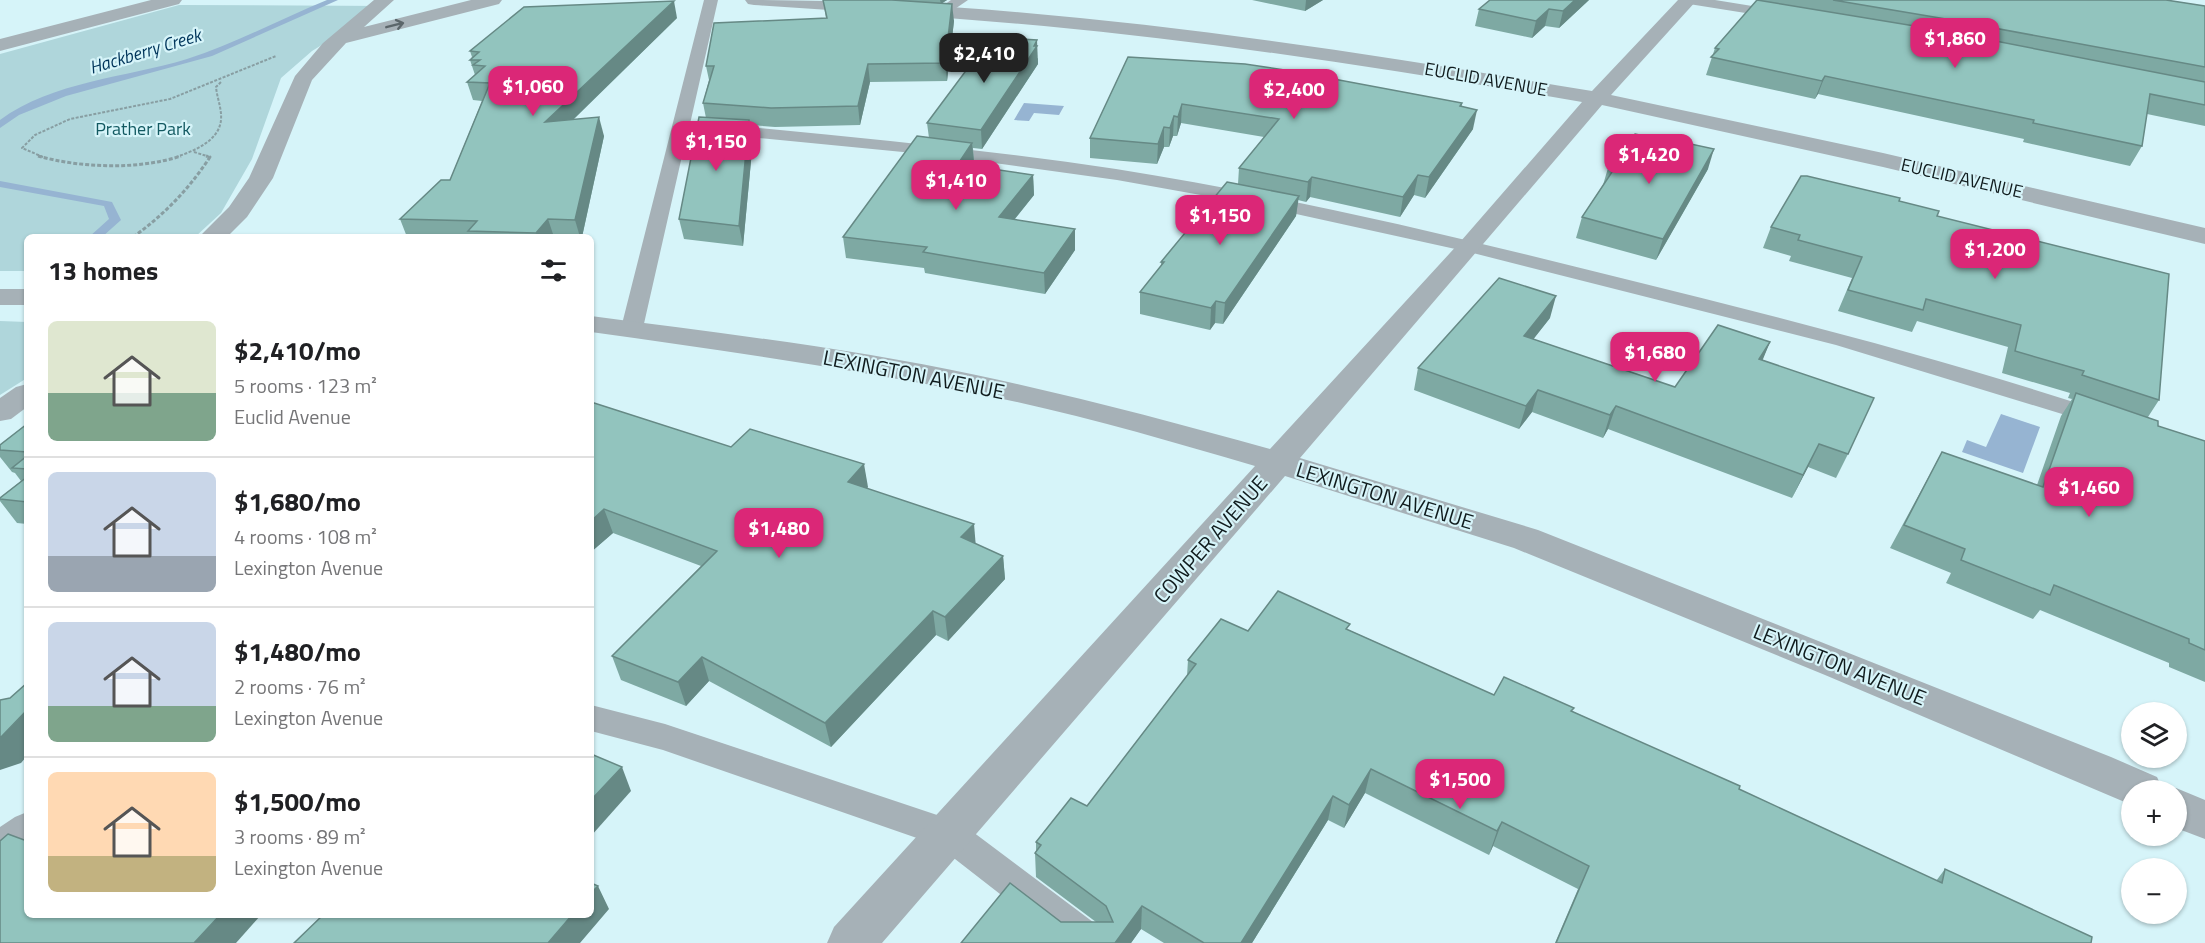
<!DOCTYPE html>
<html lang="en">
<head>
<meta charset="utf-8">
<style>
  body { margin:0; font-family:"Titillium Web",sans-serif; background:#f6f6f6; color:#202124; height:100vh; display:flex; flex-direction:column; font-size:22px; white-space:nowrap }
  * { box-sizing:border-box; margin:0 }
  p { font-size:20px; color:#757577 }
  .icon { flex:none; width:33px; height:33px; fill:none; stroke:currentColor; stroke-width:2; stroke-linecap:round; stroke-linejoin:round }
  .map { position:relative; flex:1; overflow:hidden }
  .details { position:absolute; left:24px; top:234px; width:570px; height:684px; display:flex; flex-direction:column; background:#fff; border-radius:9px; box-shadow:0 2px 4px #0004 }
  .details>* { flex:none }
  .controls { position:absolute; left:2121px; top:702px; display:grid; gap:12px }
  .controls a { display:grid; place-items:center; width:66px; height:66px; border-radius:50%; background:#fff; box-shadow:0 2px 4px #0004; font-size:30px }
  .price { position:absolute; translate:-50% -51px; padding:0 14px; border-radius:12px; background:#db2777; color:#fff; font-size:20px; line-height:39px; filter:drop-shadow(0 2px 3px #0008) }
  .price::after { content:''; position:absolute; left:50%; top:36px; width:18px; height:14px; margin-left:-9px; background:inherit; clip-path:polygon(0 0,100% 0,50% 100%) }
  .price.on { background:#222; color:#fff }
  ul { padding:0; list-style:none }
  li { display:flex; align-items:center; gap:18px; height:150px; padding:0 24px }
  li+li { border-top:2px solid #e0e0e0 }
  li span { display:grid; place-items:center; flex:none; width:168px; height:120px; border-radius:9px; color:#555 }
  li>.icon { margin-inline-start:auto }
  span .icon { width:72px; height:72px; fill:#fffc; stroke-width:1 }
  li b { font-size:26px }
  h2 { display:flex; justify-content:space-between; align-items:center; height:72px; padding:0 24px; font-size:26px }
  .map>svg:first-child { display:block }
  .green { fill:#afd6db }
  .water { fill:#96b4d2 }
  .lines { fill:none; stroke-linecap:round; stroke-linejoin:round }
  .stream { fill:#96b4d2; fill-rule:evenodd }
  .path-far1 { stroke:#889ea2; stroke-width:2; stroke-dasharray:3 1.5; stroke-linecap:butt }
  .path { stroke:#889ea2; stroke-width:3; stroke-dasharray:4 2; stroke-linecap:butt }
  .lane { fill:#a6b1b7; fill-rule:evenodd }
  .street { fill:#a6b1b7; fill-rule:evenodd }
  .wall { fill:#7ea9a3 }
  .shaded-wall { fill:#668985 }
  .building { fill:#92c4be; stroke:#668985; stroke-width:1.5 }
  .oneway { stroke:#5b666a }
  .labels { text-anchor:middle; dominant-baseline:central; stroke-width:4.5; stroke-linejoin:round; paint-order:stroke }
  .far-water-label { font-size:18px; font-style:italic; fill:#01355b; stroke:#d6f4f9 }
  .far-street-label { font-size:18px; fill:#101b1d; stroke:#d6f4f9 }
  .far-park-label { font-size:18px; fill:#125961; stroke:#d6f4f9 }
  .street-label { font-size:21px; fill:#101b1d; stroke:#d6f4f9 }
</style>
</head>
<body>
<div class="map">
<svg width="2205" height="943" viewBox="0 0 2205 943">
  <rect width="100%" height="100%" fill="#d6f4f9"/>
  <g class="green">
    <path d="M179,5L385,6L312,51L281,78L252,159L221,213L195,237H27V271H0V54Z"/>
    <path d="M0,321L27,322V378L0,395Z"/>
  </g>
  <g class="water">
    <path d="M1024,103L1064,106L1059,115L1034,113L1029,121L1014,120Z"/>
    <path d="M2001,414L2040,427L2023,473L1962,452L1967,440L1986,447Z"/>
  </g>
  <g class="lines">
    <g class="stream">
      <path d="M327,0H338L212,56L66,96L19,115L0,128V120C53,81 125,78 187,59C235,44 280,19 327,0Z"/>
      <path d="M0,181L112,202L121,220L102,237H89L109,219L104,206L0,187Z"/>
    </g>
    <g class="path-far1">
      <path d="M194,152L210,157"/>
      <path d="M43,157L22,148L35,135L70,119L170,99L276,56"/>
      <path d="M176,157C194,151 219,141 221,120C222,109 217,98 216,87L221,82"/>
    </g>
    <g class="path">
      <path d="M38,156C81,168 138,170 181,156"/>
      <path d="M133,237C164,215 189,189 210,157L206,156"/>
    </g>
    <g class="lane">
      <path d="M704,0H718L690,124H719C852,137 984,149 1116,169C1288,196 1457,237 1625,279C1787,319 1948,360 2107,413L2110,418L2107,423L2098,425L1836,345L1469,252L1251,204L1117,180L944,156L719,134H687L643,328L640,333L632,335L624,333L621,328Z"/>
      <path d="M951,0H968L946,15H936L934,12Z"/>
      <path d="M1682,0H1715L1783,11L1790,15L1783,19L1689,4Z"/>
      <path d="M591,705L665,724L961,823L1105,931L1111,943H1063L937,845L663,750L591,731Z"/>
      <path d="M27,812V847L12,858L0,862V827L15,817Z"/>
    </g>
    <g class="street">
      <path d="M151,0H182L179,4L0,51V39Z"/>
      <path d="M374,0H394L364,27L471,0H502L499,4L346,43L312,80L273,178L247,217L227,237H199L229,207L249,178L295,76L323,43Z"/>
      <path d="M745,0C1029,0 1312,44 1592,91L1678,0H1697L1611,95L1883,153L2205,228V244L1883,167L1602,105L1300,458L1538,530L2111,757L2157,777L2163,790H2132V805L2127,803L1825,675L1514,548L1285,476L882,943H827L834,927L1255,466C1162,439 1068,411 973,393C846,368 719,350 591,332V316C720,333 849,348 976,375C1075,396 1173,422 1270,449L1461,241L1582,102C1403,71 1224,43 1044,26C947,17 850,12 754,5L748,4Z"/>
      <rect x="0" y="289" width="27" height="16"/>
      <path d="M27,384V407L11,419L0,421V398L16,387Z"/>
      <path d="M2176,788L2205,800V839L2176,828V790H2170Z"/>
    </g>
  </g>
  <g class="wall">
    <path d="M823,0H947L942,3L954,21L947,81L870,82L860,125L775,127L750,125L753,140L743,246L684,239L679,219L706,118L703,103L709,80L706,66L826,18Z"/>
    <path d="M1252,0H1323L1305,11Z"/>
    <path d="M1589,0L1559,28L1545,26L1532,38L1475,26L1479,9Z"/>
    <path d="M1762,0H2166L2205,6V126L2147,114L2142,146L2130,166L2023,142L2024,139L1818,94L1815,99L1706,75L1715,48Z"/>
    <path d="M677,18L574,119L604,136L582,237H407L400,219L450,180L482,101L473,100L467,82L475,75L470,60L472,57L470,51Z"/>
    <path d="M1128,57L1462,103V107L1473,129L1425,198L1414,195L1400,217L1310,197L1306,202L1298,200L1296,216L1223,324L1215,323L1210,330L1140,314V292L1161,266V262L1238,184L1239,168L1264,137L1181,123L1177,136H1173L1169,147H1164L1157,164L1090,158V138Z"/>
    <path d="M1038,58V64L982,149L973,148L974,162L972,166L1033,175L1034,195L1015,219L1075,250L1045,294L925,273L924,268L846,258L843,237L929,138L927,123Z"/>
    <path d="M1667,141L1708,169L1656,260L1576,238L1582,217L1603,185L1608,168Z"/>
    <path d="M1899,201L1937,216L2159,400L2148,417L2158,426L2205,441V682L2169,667V663L2040,610L2033,619L1946,583L1951,573L1890,548L1942,452L2037,485L2061,416L2072,399L2068,398L2070,393L2002,373L2008,347L1917,321L1912,332L1838,311L1852,278L1789,261L1791,256L1763,248L1771,227Z"/>
    <path d="M1550,318L1533,339L1675,387L1770,342L1762,360L1848,454L1836,478L1808,467L1792,498L1608,429L1603,438L1532,412L1519,429L1414,390L1418,368Z"/>
    <path d="M591,402L731,447L868,487L867,488L976,544L1003,556L1005,579L948,641L936,635L831,747L709,681L686,706L621,680L612,656L701,566L613,533L591,552Z"/>
    <path d="M27,424V524L17,523L0,501V498L21,481L15,473L12,472L0,457V445Z"/>
    <path d="M1349,630L1494,695L1572,711L1936,881L1945,869L2091,943H1555L1578,889L1493,846L1489,855L1365,793L1344,828L1328,820L1252,943H1164L1141,929L1131,943H961L1061,922H1096L1036,877L1035,853L1036,851V842L1087,806L1187,676L1188,660L1248,631Z"/>
  </g>
  <g class="shaded-wall">
    <path d="M940,0H947L941,4Z"/>
    <path d="M1306,0H1323L1305,11Z"/>
    <path d="M1575,0H1589L1559,28L1563,11Z"/>
    <path d="M674,1L677,18L551,141L545,122Z"/>
    <path d="M952,4L954,21L947,81L945,63Z"/>
    <path d="M1549,9L1545,26L1532,38L1536,21Z"/>
    <path d="M1037,40L1038,64L982,149L981,130Z"/>
    <path d="M868,64L870,82L860,125L858,106Z"/>
    <path d="M1825,76L1818,94L1815,99L1822,81Z"/>
    <path d="M1182,104L1181,123L1177,136L1178,117Z"/>
    <path d="M1477,110L1473,129L1425,198L1429,177Z"/>
    <path d="M1174,116L1173,136L1169,147L1170,128Z"/>
    <path d="M599,117L604,136L582,237H580L575,220Z"/>
    <path d="M749,120L753,140L743,246L739,226Z"/>
    <path d="M1164,127V147L1157,164L1158,144Z"/>
    <path d="M972,143L974,162L960,184L958,164Z"/>
    <path d="M1714,149L1708,169L1656,260L1663,239Z"/>
    <path d="M1033,175L1034,195L1000,237L999,217Z"/>
    <path d="M1418,175L1414,195L1400,217L1403,197Z"/>
    <path d="M1312,177L1310,197L1306,202L1308,182Z"/>
    <path d="M1299,196L1296,216L1223,324L1225,303Z"/>
    <path d="M548,219L554,237H537L536,233Z"/>
    <path d="M1075,229V250L1045,294L1044,273Z"/>
    <path d="M1556,296L1550,318L1518,359L1524,336Z"/>
    <path d="M1216,301L1215,323L1210,330L1211,308Z"/>
    <path d="M1770,342L1761,364L1759,359Z"/>
    <path d="M1538,390L1532,412L1519,429L1526,406Z"/>
    <path d="M1616,406L1608,429L1603,438L1610,415Z"/>
    <path d="M1819,444L1808,467L1792,498L1803,475Z"/>
    <path d="M864,464L868,487L852,505L848,482Z"/>
    <path d="M604,509L613,533L591,552V521Z"/>
    <path d="M974,524L976,548L961,537Z"/>
    <path d="M1003,556L1005,579L948,641L945,617Z"/>
    <path d="M933,611L936,635L831,747L825,723Z"/>
    <path d="M702,657L709,681L686,706L678,682Z"/>
    <path d="M27,710V756L21,763L0,770V738Z"/>
    <path d="M622,767L631,791L591,836V800Z"/>
    <path d="M1371,769L1365,793L1344,828L1349,805Z"/>
    <path d="M1333,796L1328,820L1252,943H1241Z"/>
    <path d="M1502,822L1493,846L1489,855L1497,831Z"/>
    <path d="M598,886L609,909L580,943H548L572,915H591V893Z"/>
    <path d="M1142,906L1141,929L1131,943H1115Z"/>
    <path d="M220,915H261L236,943H194Z"/>
  </g>
  <g class="building">
    <path d="M823,0H892L952,4L945,63L868,64L858,106L771,108L703,103L714,66H706L714,23L827,18Z"/>
    <path d="M1490,0H1575L1563,11L1549,9L1536,21L1479,9Z"/>
    <path d="M1757,0L1939,30L2205,82V105L2150,94L2142,146L2033,123L2034,120L1825,76L1822,81L1711,57L1719,49L1715,48Z"/>
    <path d="M1833,0H2166L2205,6V67L1940,18Z"/>
    <path d="M674,1L545,122L599,117L575,220L548,219L536,233L468,231L477,221L400,219L441,180H450L490,83L467,82L485,66L473,65L480,60H470L479,52L470,51L524,7Z"/>
    <path d="M991,37L1037,40L1034,46H1037L981,130L927,123Z"/>
    <path d="M1128,57L1245,64L1291,71L1462,103L1460,106L1477,110L1429,177L1418,175L1403,197L1312,177L1308,182L1239,168L1279,119L1182,104L1178,117L1174,116L1170,128L1164,127L1158,144L1090,138Z"/>
    <path d="M699,117L749,120L739,226L679,219Z"/>
    <path d="M1635,134L1667,141L1668,139L1714,149L1663,239L1582,217L1614,169L1608,168Z"/>
    <path d="M917,136L972,143L958,164L1033,175L999,217L1075,229L1044,273L923,252L927,247L843,237Z"/>
    <path d="M1801,176H1807L1900,198L1899,201L1939,211L1937,216L2169,274L2159,400L2082,375L2084,371L2015,351L2021,325L1926,299L1923,310L1848,290L1862,257L1798,240L1800,235L1771,227Z"/>
    <path d="M1227,182L1299,196L1225,303L1216,301L1211,308L1140,292L1164,262H1161Z"/>
    <path d="M1499,278L1556,296L1524,336L1675,387L1718,325L1770,342L1759,359L1874,398L1848,454L1819,444L1803,475L1616,406L1610,415L1538,390L1526,406L1418,368Z"/>
    <path d="M2076,393L2158,421V426L2205,441V650L2189,643V639L2054,585L2050,595L1961,560L1965,549L1904,525L1942,452L2043,487Z"/>
    <path d="M591,402L731,447L750,429L864,464L848,482L974,524L961,537L1003,556L945,617L933,611L825,723L702,657L678,682L612,656L717,551L604,509L591,521Z"/>
    <path d="M27,424V452L0,450V445Z"/>
    <path d="M27,456V469L12,468Z"/>
    <path d="M27,477V502L0,499V498Z"/>
    <path d="M1278,591L1350,624L1346,629L1494,695L1504,677L1574,708L1571,711L1740,786L1739,789L1942,883L1945,869L2092,937L2091,943H1556L1589,866L1502,822L1497,831L1371,769L1349,805L1333,796L1241,943H1204L1142,906L1115,943H961L1010,883L1061,922H1113L1106,906L1035,853L1041,845L1036,842L1071,798L1087,806L1196,664L1188,660L1221,619L1248,631Z"/>
    <path d="M27,683V710L0,738V700L10,698Z"/>
    <path d="M591,754L622,767L591,800Z"/>
    <path d="M8,834L27,841V915H220L194,943H0V841Z"/>
    <path d="M591,883L598,886L591,893Z"/>
    <path d="M323,915H572L548,943H294Z"/>
  </g>
  <defs><path id="oneway-shaft" d="M-6 0H5M1.5-3L5.5 0L1.5 3" fill="none" stroke-width="1.6" stroke-linecap="round" stroke-linejoin="round" transform="scale(1.5)"/></defs>
  <use class="oneway" href="#oneway-shaft" transform="translate(395 25) rotate(-14)"/>
  <g class="labels">
    <g class="far-water-label">
      <text transform="translate(145 51) rotate(-17)">Hackberry Creek</text>
    </g>
    <g class="far-street-label">
      <text transform="translate(1486 79) rotate(10)">EUCLID AVENUE</text>
      <text transform="translate(1962 178) rotate(13)">EUCLID AVENUE</text>
    </g>
    <g class="far-park-label">
      <text x="143" y="128">Prather Park</text>
    </g>
    <g class="street-label">
      <text transform="translate(914 374) rotate(11)">LEXINGTON AVENUE</text>
      <text transform="translate(1385 495) rotate(17)">LEXINGTON AVENUE</text>
      <text transform="translate(1210 539) rotate(-49)">COWPER AVENUE</text>
      <text transform="translate(1840 664) rotate(22)">LEXINGTON AVENUE</text>
    </g>
  </g>
</svg>
<div class="controls">
<a><svg class="icon" aria-label="layers" viewBox="0 0 24 24"><path d="M12 4l9 5-9 5-9-5zM3 14l9 5 9-5"/></svg></a>
<a>+</a>
<a>−</a>
</div>
<b class="price" style="left:1955px;top:69px">$1,860</b>
<b class="price on" style="left:984px;top:84px">$2,410</b>
<b class="price" style="left:533px;top:117px">$1,060</b>
<b class="price" style="left:1294px;top:120px">$2,400</b>
<b class="price" style="left:716px;top:172px">$1,150</b>
<b class="price" style="left:1649px;top:185px">$1,420</b>
<b class="price" style="left:956px;top:211px">$1,410</b>
<b class="price" style="left:1220px;top:246px">$1,150</b>
<b class="price" style="left:1995px;top:280px">$1,200</b>
<b class="price" style="left:1655px;top:383px">$1,680</b>
<b class="price" style="left:2089px;top:518px">$1,460</b>
<b class="price" style="left:779px;top:559px">$1,480</b>
<b class="price" style="left:1460px;top:810px">$1,500</b>
<section class="details">
<h2>13 homes<svg class="icon" aria-label="filters" viewBox="0 0 24 24"><path d="M4 7h16M4 17h16"/><circle cx="9" cy="7" r="2"/><circle cx="15" cy="17" r="2"/></svg></h2>
<ul>
<li><span style="background:linear-gradient(#dfe7d0 60%,#7fa58c 0)"><svg class="icon" aria-label="home" viewBox="0 0 24 24"><path d="M3 11l9-7 9 7M6 9v11h12V9"/></svg></span><div><b>$2,410/mo</b><p>5 rooms · 123 m²</p><p>Euclid Avenue</p></div></li>
<li><span style="background:linear-gradient(#c9d6e8 70%,#9aa5b1 0)"><svg class="icon" aria-label="home" viewBox="0 0 24 24"><path d="M3 11l9-7 9 7M6 9v11h12V9"/></svg></span><div><b>$1,680/mo</b><p>4 rooms · 108 m²</p><p>Lexington Avenue</p></div></li>
<li><span style="background:linear-gradient(#c9d6e8 70%,#7fa58c 0)"><svg class="icon" aria-label="home" viewBox="0 0 24 24"><path d="M3 11l9-7 9 7M6 9v11h12V9"/></svg></span><div><b>$1,480/mo</b><p>2 rooms · 76 m²</p><p>Lexington Avenue</p></div></li>
<li><span style="background:linear-gradient(#ffd9b3 70%,#c2b280 0)"><svg class="icon" aria-label="home" viewBox="0 0 24 24"><path d="M3 11l9-7 9 7M6 9v11h12V9"/></svg></span><div><b>$1,500/mo</b><p>3 rooms · 89 m²</p><p>Lexington Avenue</p></div></li>
</ul>
</section>
</div>
</body>
</html>
